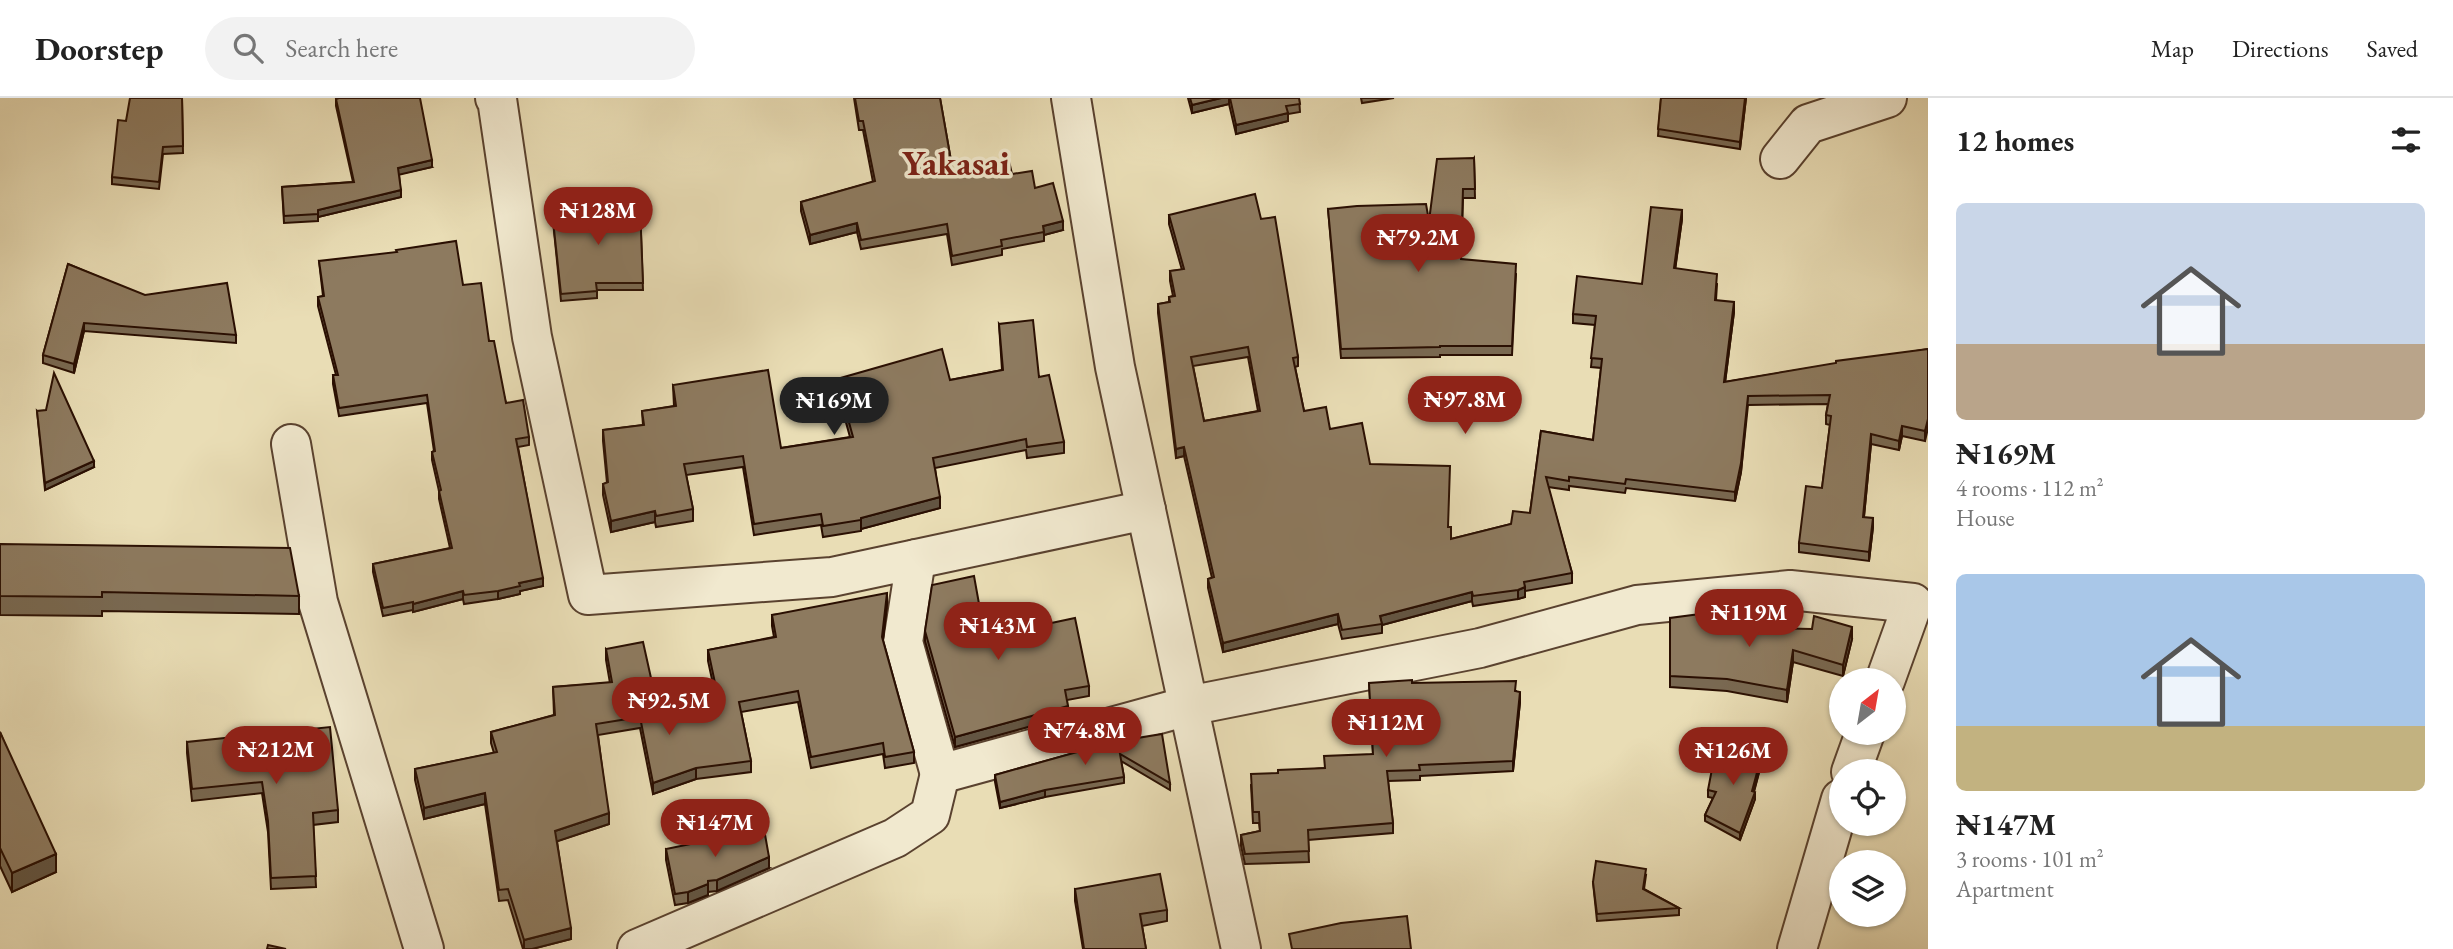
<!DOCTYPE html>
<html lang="en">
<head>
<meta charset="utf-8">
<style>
  body { margin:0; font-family:"EB Garamond",serif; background:#f2f2f2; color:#222; height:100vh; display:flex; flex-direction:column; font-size:26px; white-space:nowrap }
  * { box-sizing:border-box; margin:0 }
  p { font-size:23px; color:#767676 }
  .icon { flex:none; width:38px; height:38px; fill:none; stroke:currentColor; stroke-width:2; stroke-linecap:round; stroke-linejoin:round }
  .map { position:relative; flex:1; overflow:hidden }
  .drawer { display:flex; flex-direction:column; background:#fff; width:525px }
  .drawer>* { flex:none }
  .needle { width:46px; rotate:31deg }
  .fabs { position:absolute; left:1829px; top:570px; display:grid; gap:14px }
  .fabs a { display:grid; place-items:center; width:77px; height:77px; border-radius:50%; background:#fff; box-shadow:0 2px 5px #0004; font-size:35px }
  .price { position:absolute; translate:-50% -60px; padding:0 16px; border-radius:24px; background:#8f2418; color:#fff; font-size:23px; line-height:46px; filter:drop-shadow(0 2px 4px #0008) }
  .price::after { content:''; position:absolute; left:50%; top:42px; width:21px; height:16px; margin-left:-10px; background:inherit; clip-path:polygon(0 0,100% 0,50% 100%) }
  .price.active { background:#222; color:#fff }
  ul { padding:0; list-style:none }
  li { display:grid; align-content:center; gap:14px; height:371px; padding:0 28px }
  li span { display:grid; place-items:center; height:217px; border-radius:10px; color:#555 }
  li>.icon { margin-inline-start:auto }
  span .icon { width:126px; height:126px; fill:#fffc; stroke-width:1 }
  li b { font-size:30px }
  h2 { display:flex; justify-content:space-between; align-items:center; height:84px; padding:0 28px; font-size:30px }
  header { display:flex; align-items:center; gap:42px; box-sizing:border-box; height:98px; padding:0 35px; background:#fff; border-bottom:2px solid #e0e0e0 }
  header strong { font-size:33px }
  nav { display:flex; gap:38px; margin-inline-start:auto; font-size:24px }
  .search { width:490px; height:63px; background:#f2f2f2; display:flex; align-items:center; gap:18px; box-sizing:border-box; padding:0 24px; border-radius:38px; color:#767676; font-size:26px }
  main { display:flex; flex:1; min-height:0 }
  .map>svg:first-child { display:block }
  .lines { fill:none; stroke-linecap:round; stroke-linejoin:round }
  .minor-casing { stroke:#5a422f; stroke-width:42 }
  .minor { stroke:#f1e9cf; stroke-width:38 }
  .wall { fill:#796952; stroke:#2a0f02; stroke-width:2; fill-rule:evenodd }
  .shaded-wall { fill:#635542; stroke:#2a0f02; stroke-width:2 }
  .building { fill:#8d7a5f; stroke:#2a0f02; stroke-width:2; fill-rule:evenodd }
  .labels { text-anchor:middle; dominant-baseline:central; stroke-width:7; stroke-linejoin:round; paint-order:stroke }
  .quarter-label { font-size:35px; font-weight:bold; fill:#7a1f14; stroke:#f1e9cf }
</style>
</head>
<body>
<header>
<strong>Doorstep</strong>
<div class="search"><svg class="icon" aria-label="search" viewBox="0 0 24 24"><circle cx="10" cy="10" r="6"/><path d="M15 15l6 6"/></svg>Search here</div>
<nav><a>Map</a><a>Directions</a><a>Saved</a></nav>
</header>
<main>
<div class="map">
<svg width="1928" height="851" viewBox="0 0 1928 851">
  <rect width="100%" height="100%" fill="#e9ddb5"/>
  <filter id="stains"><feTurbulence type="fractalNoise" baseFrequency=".00286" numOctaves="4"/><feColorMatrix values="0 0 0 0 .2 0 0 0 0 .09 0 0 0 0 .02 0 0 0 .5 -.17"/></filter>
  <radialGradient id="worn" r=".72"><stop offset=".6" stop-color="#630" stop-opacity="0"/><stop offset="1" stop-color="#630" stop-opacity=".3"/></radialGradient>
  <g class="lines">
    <g class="minor-casing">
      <g id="minor">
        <path d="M495,0L497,1L532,239L588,497L832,479L916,461L903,544L940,676L1188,608L1480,550L1637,507L1790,492L1913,505L1885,583"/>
        <path d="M1071,0L1115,269L1241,851"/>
        <path d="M1780,61L1808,26L1887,0"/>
        <path d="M291,346L318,504L424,851"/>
        <path d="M916,461L1146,412"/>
        <path d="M1851,674L1865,635"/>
        <path d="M637,851L895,740L930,717L940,676"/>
        <path d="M1797,851L1841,701"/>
      </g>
    </g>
    <use href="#minor" class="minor"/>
  </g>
  <g class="wall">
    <path d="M182,0L183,55L163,56L159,91L112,86V79L126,23Z"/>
    <path d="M854,0H940L953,74L1012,76L1035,90L1063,132L1044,137V143L1002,151V157L952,167L947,136L861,151L857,134L810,146L801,113V104L873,84L863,32H859Z"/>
    <path d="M1188,0H1299L1300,14L1288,16V23L1236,36L1229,6L1192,15Z"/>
    <path d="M1361,0H1394L1362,5Z"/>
    <path d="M1661,0H1746L1740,51L1658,38Z"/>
    <path d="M336,1L432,69L399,76L401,99L318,119V123L284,125L282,89L353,84L336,8Z"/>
    <path d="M1474,60L1475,100H1463L1461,161L1516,176L1512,257H1440V259L1341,260L1328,111L1429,123Z"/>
    <path d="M640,108L643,192H597V200L561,203L552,113L629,110Z"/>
    <path d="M1169,117L1261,121L1298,259V268L1295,269L1304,313L1330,331L1370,366L1448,429L1451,441L1511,426L1530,415L1541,333L1593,342L1601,270L1591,269L1595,227L1573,225V216L1642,186L1682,121L1675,171L1717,186L1716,202L1734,214L1725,284L1928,251L1925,343L1902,338L1899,352L1871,346L1864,419L1873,429L1869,463L1799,454V445L1822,390L1830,327L1826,326V317L1828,306L1748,307L1741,374L1735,403L1626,390L1625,395L1569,388V392L1548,389L1572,475V485L1525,493V499L1518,501L1473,508L1472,503L1382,527V535L1342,541L1338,526L1223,554L1208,490V481L1212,480L1184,358L1176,360L1158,215V206L1169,204V199L1173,198L1170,183V173L1182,172L1169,126ZM1248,259L1258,313L1204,323L1193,268Z"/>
    <path d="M319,163L463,187L489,243L506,305L529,339V347L518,349L543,488L520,493V496L498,501L464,506L463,501L413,514V512L383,518L373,474V466L450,450L439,401V393L432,362V354L434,353L427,305L339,318L333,286V277H336L318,208V199L323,198Z"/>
    <path d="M68,166L236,237V245L84,233L74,275L43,265V257Z"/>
    <path d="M999,226L1039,279L1064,344V355L1027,360L1026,352L935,370L940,410L861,431V433L823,439L821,427L754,437L743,369L686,377L693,411V423L656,429L655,424L611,434L603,397V386L607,385L603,343V332L643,327L642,313L674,308L673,287L781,350L850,339L837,292V281L950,282L1002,272Z"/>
    <path d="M37,313L94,369L45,392Z"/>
    <path d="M0,446L299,497V516L102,513V518L0,517Z"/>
    <path d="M887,506L883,542L914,654V665L885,670L883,656L811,670L798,604L741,614L751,663V674L696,681L653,696L640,630L598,637L609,726L557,743L571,841L532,851H523L508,802L499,803L485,706L424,721L415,682V671L494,655L491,645V634L554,617L553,589L610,585L606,562V551L655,598L713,586L708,563V552L774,539L772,528V517Z"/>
    <path d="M1670,520L1725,529L1852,541L1843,578L1793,564L1787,604L1727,593L1670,589Z"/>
    <path d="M925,533L985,539L1089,588V598L1067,602L1068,618L955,649L925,543Z"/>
    <path d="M1369,585H1412L1516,593L1520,604L1513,673L1420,678V682L1388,683L1393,725V735L1308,742L1309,764L1245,766L1241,748V737L1260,733L1259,725H1253L1251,687L1278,675L1324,670L1373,656Z"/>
    <path d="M0,634L56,774L12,794L0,768Z"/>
    <path d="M187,644L338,712V724L313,727L316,789L271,791L268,734L262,695L192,703L187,655Z"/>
    <path d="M1113,644L1170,685V692L1121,663L1124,679V685L1045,699L1000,710L995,684V677Z"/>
    <path d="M1762,663L1754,694L1755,701L1740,742L1705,723V717L1713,700L1708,699V692Z"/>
    <path d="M666,751L769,770L717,793L708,794V797L688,805L675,807L666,762Z"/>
    <path d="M1646,777L1644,791L1679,810V817L1597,823L1593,784Z"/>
    <path d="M1075,791L1167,812V823L1142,828L1146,851H1083L1075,803Z"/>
  </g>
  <g class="shaded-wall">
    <path d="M1221,0H1229V6L1192,15V7Z"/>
    <path d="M1745,0H1746L1740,51V44Z"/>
    <path d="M1288,15V23L1236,36V27Z"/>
    <path d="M432,62V69L398,77V70Z"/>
    <path d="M401,92V99L318,119V112Z"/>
    <path d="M1682,112V121L1674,180V170Z"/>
    <path d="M1063,123V132L1044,137L1043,128Z"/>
    <path d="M857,125V134L810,146V137Z"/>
    <path d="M1734,204V214L1724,293V284Z"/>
    <path d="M84,225V233L74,275V266Z"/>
    <path d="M1748,298L1741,374L1735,403V394Z"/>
    <path d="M1928,321V330L1925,343V333Z"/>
    <path d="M1902,328V338L1899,352V343Z"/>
    <path d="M1871,336V346L1863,428V419Z"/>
    <path d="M1184,349V358L1176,360V351Z"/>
    <path d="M94,363V369L45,392V385Z"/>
    <path d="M940,399V410L861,431V420Z"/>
    <path d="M655,413V424L611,434V423Z"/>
    <path d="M1873,420V429L1869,463V454Z"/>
    <path d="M543,480V488L520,493V496L498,501V493L519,485Z"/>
    <path d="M1525,489V499L1518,501V492Z"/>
    <path d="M463,493V501L413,514V506Z"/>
    <path d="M1472,494V503L1382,527L1380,518Z"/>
    <path d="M887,495V506L882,550V539Z"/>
    <path d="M1338,516V526L1223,554V545Z"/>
    <path d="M1852,529V541L1843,578V567Z"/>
    <path d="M1793,552V564L1787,604V592Z"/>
    <path d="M1520,594V604L1513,673V663Z"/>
    <path d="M1068,608V618L955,649V639Z"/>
    <path d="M1762,656V663L1752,700V693Z"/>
    <path d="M696,670V681L653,696V685Z"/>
    <path d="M1045,692V699L1000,710V704Z"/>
    <path d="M1755,694V701L1740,742V735Z"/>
    <path d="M485,695V706L424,721V710Z"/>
    <path d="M609,715V726L555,744V733Z"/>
    <path d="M56,756V774L12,794V775Z"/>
    <path d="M769,759V770L717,793V782Z"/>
    <path d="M708,786V797L688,805V794Z"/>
    <path d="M571,830V841L532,851H524V842Z"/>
  </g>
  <g class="building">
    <path d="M130,0H182L183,48L163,49L159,84L112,79L118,22L126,23Z"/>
    <path d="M339,0H420L432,62L398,70L401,92L318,112V116L284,118L282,89L354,84L336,1Z"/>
    <path d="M855,0H940L953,74L1009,63L1012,76L1032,73L1035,90L1053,85L1063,123L1043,128L1044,134L1001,142L1002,148L952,158L947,126L861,142L857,125L810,137L801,104L875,83L863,23H859Z"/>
    <path d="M1190,0H1221L1192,7Z"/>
    <path d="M1230,0H1299L1300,6L1286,8L1288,15L1236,27Z"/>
    <path d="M1661,0H1745L1740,44L1658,31Z"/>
    <path d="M1474,60L1475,91H1463L1461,161L1516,166L1512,248H1440V249L1341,251L1328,111L1357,108L1426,106L1429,123L1437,61Z"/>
    <path d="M1255,96L1261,121L1275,119L1298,259L1293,260L1304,313L1326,309L1330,331L1362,325L1370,366L1450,368L1448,429H1451V441L1511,426L1513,413L1530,415L1541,333L1593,342L1602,261L1591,260L1596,218L1573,216L1577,178L1642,186L1651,109L1682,112L1674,170L1717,176L1715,202L1734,204L1724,284L1836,265V263L1928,251V321L1925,333L1902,328L1899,343L1871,336L1863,419L1873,420L1869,454L1799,445L1806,388L1822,390L1831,318L1826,317L1830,297L1748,298L1741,365L1735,394L1626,381L1625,386L1569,379V383L1546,379L1572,475L1524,484L1525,489L1518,492L1473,498L1472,494L1380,518L1382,526L1342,532L1338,516L1223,545L1208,481L1214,479L1184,349L1176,351L1158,206L1170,204L1169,199L1175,198L1170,173L1184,171L1169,117ZM1248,249L1260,313L1204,323L1191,259Z"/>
    <path d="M628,105L629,110L640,108L643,185H596L597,193L561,196L552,113Z"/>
    <path d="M456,143L463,187L481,185L489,243H494L506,305L523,302L529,339L516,341L543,480L519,485L520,488L498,493L464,497L463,493L413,506V504L383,510L373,466L452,450L439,393L441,392L432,354L435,353L427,297L339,310L333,277H338L318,199L324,198L319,163L397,154L396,152Z"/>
    <path d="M68,166L145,197L227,185L236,237L84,225L74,266L43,257Z"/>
    <path d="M1033,222L1039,279L1049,277L1064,344L1027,349L1026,341L933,360L940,399L861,420V422L823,428L821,416L754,426L743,358L684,366L693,411L656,418L655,413L611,423L603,386L608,384L603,332L644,327L642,313L676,308L673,287L768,272L781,350L853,339L837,281L942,251L950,282L1003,272L999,226Z"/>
    <path d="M54,275L94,363L45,385L37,313L46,312Z"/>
    <path d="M0,446L290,450L299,498L102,494V499L0,498Z"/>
    <path d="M974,478L985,539L1075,520L1089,588L1065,592L1068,608L955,639L925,533L932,487Z"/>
    <path d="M887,495L882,539L914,654L885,659L883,645L811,659L798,593L739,604L751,663L696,670L653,685L640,619L596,626L609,715L555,733L571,830L524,842L508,791L499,792L485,695L424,710L415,671L497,654L491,634L555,617L553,589L612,584L606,551L643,544L655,598L715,585L708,552L776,539L772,517Z"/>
    <path d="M1700,516L1725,517L1724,529L1812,531L1814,518L1852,529L1843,567L1793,552L1787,592L1727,581L1670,578V520Z"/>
    <path d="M1412,582V585L1516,583L1515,593L1520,594L1513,663L1419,667L1420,672L1387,673L1393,725L1308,732L1309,753L1245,756L1241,737L1260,733L1259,714H1253L1251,676L1278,675V672L1325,670L1324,658L1373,656L1369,585Z"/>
    <path d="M330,629L338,712L313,715L316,778L271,780L268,723L262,684L192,691L187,644Z"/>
    <path d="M0,634L56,756L12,775L0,750Z"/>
    <path d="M1162,636L1170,685L1120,656L1124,679L1045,692L1000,704L995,677L1113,644Z"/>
    <path d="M1716,650L1762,656L1752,693L1755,694L1740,735L1705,717L1716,694L1708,692Z"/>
    <path d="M764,731L769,759L717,782L708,783V786L688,794L675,796L666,751Z"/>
    <path d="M1596,763L1646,771L1643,791L1679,810L1597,816L1593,784Z"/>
    <path d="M1160,776L1167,812L1140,816L1146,851H1084L1075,791Z"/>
    <path d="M1407,818L1411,851H1292L1289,836L1341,825Z"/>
    <path d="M268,847L286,851H267Z"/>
  </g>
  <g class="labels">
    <g class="quarter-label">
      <text x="956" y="64">Yakasai</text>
    </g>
  </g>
  <rect width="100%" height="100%" filter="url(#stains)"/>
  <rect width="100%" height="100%" fill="url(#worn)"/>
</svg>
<div class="fabs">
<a><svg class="needle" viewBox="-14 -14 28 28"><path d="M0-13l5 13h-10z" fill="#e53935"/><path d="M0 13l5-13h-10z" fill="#767676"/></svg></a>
<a><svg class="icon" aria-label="locate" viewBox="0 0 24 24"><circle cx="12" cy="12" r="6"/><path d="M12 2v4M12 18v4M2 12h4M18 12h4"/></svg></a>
<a><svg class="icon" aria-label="layers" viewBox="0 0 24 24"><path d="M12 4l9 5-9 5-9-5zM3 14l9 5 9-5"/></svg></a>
</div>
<b class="price" style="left:598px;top:149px">₦128M</b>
<b class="price" style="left:1418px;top:176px">₦79.2M</b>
<b class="price" style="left:1465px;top:338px">₦97.8M</b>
<b class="price active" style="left:834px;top:339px">₦169M</b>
<b class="price" style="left:1749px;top:551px">₦119M</b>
<b class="price" style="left:998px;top:564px">₦143M</b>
<b class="price" style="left:669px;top:639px">₦92.5M</b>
<b class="price" style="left:1386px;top:661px">₦112M</b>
<b class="price" style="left:1085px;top:669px">₦74.8M</b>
<b class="price" style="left:276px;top:688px">₦212M</b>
<b class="price" style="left:1733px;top:689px">₦126M</b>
<b class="price" style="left:715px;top:761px">₦147M</b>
</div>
<section class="drawer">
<h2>12 homes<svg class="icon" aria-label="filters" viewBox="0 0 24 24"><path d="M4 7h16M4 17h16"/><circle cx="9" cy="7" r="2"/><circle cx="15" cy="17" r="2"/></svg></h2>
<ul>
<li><span style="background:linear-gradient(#c9d6e8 65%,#b9a48a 0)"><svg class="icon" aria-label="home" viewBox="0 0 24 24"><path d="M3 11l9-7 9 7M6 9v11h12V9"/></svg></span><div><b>₦169M</b><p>4 rooms · 112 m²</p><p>House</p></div></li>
<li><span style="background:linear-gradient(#a9c7e8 70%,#c2b280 0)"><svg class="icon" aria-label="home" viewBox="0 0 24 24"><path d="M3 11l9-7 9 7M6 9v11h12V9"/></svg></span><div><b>₦147M</b><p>3 rooms · 101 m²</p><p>Apartment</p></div></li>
</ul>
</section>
</main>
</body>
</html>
